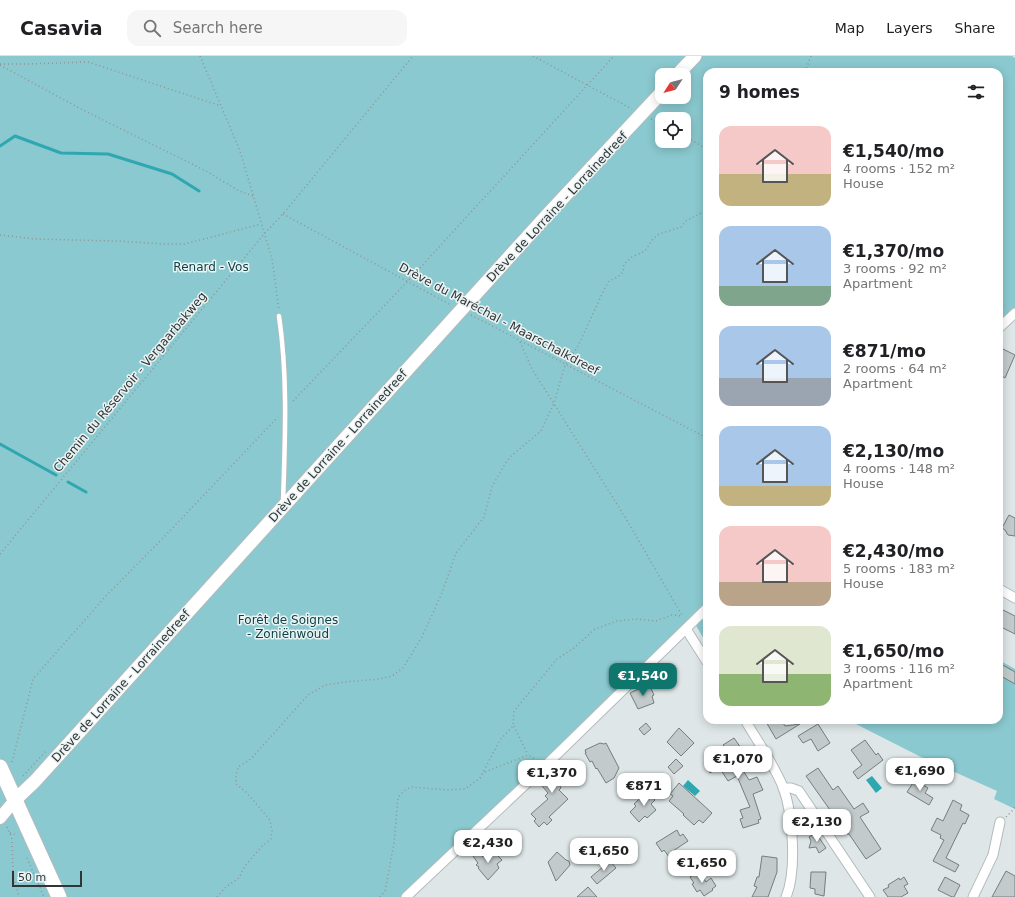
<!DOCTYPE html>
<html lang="en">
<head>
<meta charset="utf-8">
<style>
  body { margin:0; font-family:"DejaVu Sans",sans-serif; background:#f6f6f6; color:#202124; height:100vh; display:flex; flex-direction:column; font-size:15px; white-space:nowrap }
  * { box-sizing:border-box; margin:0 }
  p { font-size:13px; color:#757577 }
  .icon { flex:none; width:22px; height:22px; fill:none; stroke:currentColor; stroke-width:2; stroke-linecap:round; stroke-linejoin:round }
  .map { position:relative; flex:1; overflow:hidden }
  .panel { position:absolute; left:703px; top:12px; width:300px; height:656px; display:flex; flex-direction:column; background:#fff; border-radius:12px; box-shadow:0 2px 10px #0003 }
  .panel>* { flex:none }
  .needle { width:26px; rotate:234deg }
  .fabs { position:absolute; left:655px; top:12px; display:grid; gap:8px }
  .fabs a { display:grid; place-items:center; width:36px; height:36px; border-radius:8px; background:#fff; box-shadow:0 2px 10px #0003; font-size:20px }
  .scale { position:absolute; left:12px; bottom:10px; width:70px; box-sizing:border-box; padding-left:4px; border:2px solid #323536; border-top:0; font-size:11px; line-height:14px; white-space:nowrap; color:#323536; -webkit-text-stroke:3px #ebf4f4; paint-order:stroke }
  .price { position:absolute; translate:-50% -34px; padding:0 9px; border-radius:8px; background:#fff; color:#222; font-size:13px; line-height:26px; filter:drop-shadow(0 1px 2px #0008) }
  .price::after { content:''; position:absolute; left:50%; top:24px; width:12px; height:9px; margin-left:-6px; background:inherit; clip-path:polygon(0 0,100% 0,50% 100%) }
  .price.on { background:#0f766e; color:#fff }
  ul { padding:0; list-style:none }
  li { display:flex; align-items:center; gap:12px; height:100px; padding:0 16px }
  li span { display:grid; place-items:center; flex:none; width:112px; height:80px; border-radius:12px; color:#555 }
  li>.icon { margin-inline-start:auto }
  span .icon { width:48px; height:48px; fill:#fffc; stroke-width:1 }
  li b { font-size:17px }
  h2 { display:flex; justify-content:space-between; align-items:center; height:48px; padding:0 16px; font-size:17px }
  header { display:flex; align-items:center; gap:24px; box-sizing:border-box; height:56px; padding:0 20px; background:#fff; border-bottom:1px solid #e0e0e0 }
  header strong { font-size:19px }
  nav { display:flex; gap:22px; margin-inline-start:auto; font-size:14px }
  .search { width:280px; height:36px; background:#f6f6f6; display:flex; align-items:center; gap:10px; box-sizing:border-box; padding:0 14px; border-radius:12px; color:#757577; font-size:15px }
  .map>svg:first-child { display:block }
  .green { fill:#8ac9cf; fill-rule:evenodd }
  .water { fill:#2fa7b0 }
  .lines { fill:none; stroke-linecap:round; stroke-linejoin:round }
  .stream { stroke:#2fa7b0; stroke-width:3 }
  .building { fill:#c2cacb; stroke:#757d7e }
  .service-casing { stroke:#b3bbbc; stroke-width:6 }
  .minor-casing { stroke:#b3bbbc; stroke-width:11 }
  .tertiary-casing { stroke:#b3bbbc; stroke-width:14 }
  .secondary-casing { stroke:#b3bbbc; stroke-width:15 }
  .primary-casing { stroke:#b3bbbc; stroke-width:17 }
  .path { stroke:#8f9596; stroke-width:1.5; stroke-dasharray:1 3; stroke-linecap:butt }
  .service { stroke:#fff; stroke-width:4.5 }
  .minor { stroke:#fff; stroke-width:9 }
  .tertiary { stroke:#fff; stroke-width:12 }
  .secondary { stroke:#fff; stroke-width:13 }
  .primary { stroke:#fff; stroke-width:15 }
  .labels { text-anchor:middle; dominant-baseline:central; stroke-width:3; stroke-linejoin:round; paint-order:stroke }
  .street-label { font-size:12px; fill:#323536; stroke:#ebf4f4 }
  .park-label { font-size:12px; fill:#0e4246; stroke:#ebf4f4 }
</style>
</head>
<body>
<header>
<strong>Casavia</strong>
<div class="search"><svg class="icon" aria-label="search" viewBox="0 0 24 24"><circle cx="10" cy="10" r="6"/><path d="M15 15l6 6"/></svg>Search here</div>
<nav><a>Map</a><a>Layers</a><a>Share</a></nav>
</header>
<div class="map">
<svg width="1015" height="841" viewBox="0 0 1015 841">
  <rect width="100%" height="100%" fill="#dee6e7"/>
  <g class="green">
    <path d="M0,0H1012L1015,2V254L999,270V16H707V550L404,841H0ZM662,19H684V41H662ZM662,63H684V85H662Z"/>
    <path d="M707,557V588L695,568Z"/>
    <path d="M999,604L1015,613V753L994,743L997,735L919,700L848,664H999Z"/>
  </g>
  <g class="water">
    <path d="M872,720L882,732L876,737L866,724Z"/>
    <path d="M688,724L700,735L695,740L683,730Z"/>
  </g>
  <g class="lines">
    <g class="stream">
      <path d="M0,90L15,80L61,97L108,98L172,118L199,135"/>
      <path d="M0,388L56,419"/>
      <path d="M68,426L86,436"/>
    </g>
  </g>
  <g class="building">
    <path d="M1003,293L1015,299L1005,322L999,318V300Z"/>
    <path d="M1009,459L1015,462V480L1008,479L1005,474L1002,472Z"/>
    <path d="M999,552L1015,560V578L999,570Z"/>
    <path d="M999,607L1015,616V628L999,619Z"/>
    <path d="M649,628L654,639L652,640L654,647L638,653L630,637Z"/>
    <path d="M765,664H781L785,670L800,668L776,683Z"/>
    <path d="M646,667L651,673L644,679L639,673Z"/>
    <path d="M818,668L830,687L818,695L811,683L803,687L798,680Z"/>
    <path d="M679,672L694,687L681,700L667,686Z"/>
    <path d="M734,682L743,695L734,700L749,724L757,721L763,734L753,738L761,763L758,764L759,767L743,772L740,763L743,762L740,754L750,751L737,720L728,725L719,711L710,717L704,707L726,693L723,689Z"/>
    <path d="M865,684L876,699L878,697L883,704L858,723L853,716L862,709L851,694Z"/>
    <path d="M600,687L604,688L606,687L619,712L614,722L606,727L597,712L596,713L592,705L590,706L585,697H586L585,694Z"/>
    <path d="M676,703L683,710L674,718L668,711Z"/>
    <path d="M564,704L568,708L569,707L574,713L559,728L561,732L559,734L568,743L549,761L552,764L547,769L544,766L539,771L534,765L536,763L531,758L548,743L545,740L548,737L538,725L544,719L546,722Z"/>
    <path d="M818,712L833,734L838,730L854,753L863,747L869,756L860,761L881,793L866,803L849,778H847L806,720Z"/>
    <path d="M915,724L928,732L925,737L933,742L929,749L907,736Z"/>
    <path d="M679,727L712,757L703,767L699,764L694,769L683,759L684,758L669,745L673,740L670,738Z"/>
    <path d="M647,736L655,744L651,748L656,754L647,762L645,760L639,766L630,756L636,750L634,748Z"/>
    <path d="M953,744L962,749L960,754L969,759L965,768L963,767L946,802L959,809L955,816L933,805L944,784L940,782L941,779L931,774L937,762L943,765Z"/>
    <path d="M677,774L680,780L683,778L688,785L673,795L682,808L677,812L664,794L662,796L656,787Z"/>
    <path d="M816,777L826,792L819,797L816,791L809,792L811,785L809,781Z"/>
    <path d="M478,795L483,801L487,797L490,799L493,795L502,804L497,808L499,812L488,824L478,812L479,811L476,809L478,807L473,800Z"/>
    <path d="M557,796L566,804L569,805L570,809L556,825L548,806Z"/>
    <path d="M762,800L777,802V816L768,841H752L757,831L754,830L757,821H759Z"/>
    <path d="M610,805L616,812L597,828L591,821Z"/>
    <path d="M699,815L706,826L711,822L716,830L712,833L713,834L704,840L700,834L697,836L692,828L694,827L690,821Z"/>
    <path d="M1006,815L1015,820V841H992Z"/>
    <path d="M811,816H826L824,840L815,838V833L810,832Z"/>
    <path d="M904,821L908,828L904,830L908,837L901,841H888L883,834L889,831L888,829L899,822L900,824Z"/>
    <path d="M945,821L960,829L954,841H952L938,834Z"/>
    <path d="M588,831L597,841H577Z"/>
  </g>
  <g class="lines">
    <g class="service-casing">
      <path id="service" d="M279,260C288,321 285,385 283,446"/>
    </g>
    <g class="minor-casing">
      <g id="minor">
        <path d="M999,272L1015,257"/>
        <path d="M999,533L1015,542"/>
        <path d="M686,573L707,606"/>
        <path d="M745,664C758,686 773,707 783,731C793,758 797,815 786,841"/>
        <path d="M783,732H791L799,735L870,841"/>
        <path d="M406,841L545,710L707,552"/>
        <path d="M973,841L993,799L1000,766"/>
      </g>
    </g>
    <g class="tertiary-casing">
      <path id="tertiary" d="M0,762L15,744"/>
    </g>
    <g class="secondary-casing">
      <g id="secondary">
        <path d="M677,19L695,0"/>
        <path d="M15,744L35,725L548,158L662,36"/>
      </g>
    </g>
    <g class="primary-casing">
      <path id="primary" d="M0,711L59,841"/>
    </g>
    <g class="path">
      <path d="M200,0L240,95L272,203L279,254"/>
      <path d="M533,0L632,53"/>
      <path d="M0,8H27L88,6L221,50"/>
      <path d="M0,9L81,53L206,115L239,135L253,140"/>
      <path d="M805,16L811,0"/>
      <path d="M655,27L662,19"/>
      <path d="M651,63L662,69"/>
      <path d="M684,80L707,93"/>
      <path d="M283,158L451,249"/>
      <path d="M0,179L36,183L115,185L163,188H185L261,168"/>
      <path d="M999,248L1006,252"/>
      <path d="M471,259L707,382"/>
      <path d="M520,286L532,313L625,461L682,559"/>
      <path d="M293,345L407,226L614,0"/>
      <path d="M0,498L264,178L283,158L413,0"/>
      <path d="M514,670L528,699"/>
      <path d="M12,706L33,623L106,540L163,482L278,361"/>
      <path d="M485,716L528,699L538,705"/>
      <path d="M23,720L46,695"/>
      <path d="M1006,761L1013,754L1015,750"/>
      <path d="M7,771L12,783L13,820L19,841"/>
      <path d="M10,777L17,779"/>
      <path d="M27,802L44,841"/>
      <path d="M217,841L226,831L239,822L245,810L261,791L271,783L272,775L270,764L246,736L236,728V721L238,711L251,703L308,639L325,629L345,626L379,623L392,620L403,612L422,581L442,537L456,497L484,461L492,431L505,408L511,400L541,375L554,347L565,309L578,290L604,234L609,225L618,221L623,216L624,208L632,201L645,195L653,183L659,178L681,171L686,165L707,154"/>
      <path d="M380,841L385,835L387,825L394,787L398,741L404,735L411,731L448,734L465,733L480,722L500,684L513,670L514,655L557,603L574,592L595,573L617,565L637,563L656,565L672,559L683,560"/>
    </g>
    <use href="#service" class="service"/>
    <use href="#minor" class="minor"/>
    <use href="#tertiary" class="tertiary"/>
    <use href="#secondary" class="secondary"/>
    <use href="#primary" class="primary"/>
  </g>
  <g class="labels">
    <g class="street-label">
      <text transform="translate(557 151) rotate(-47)">Drève de Lorraine - Lorrainedreef</text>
      <text transform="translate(499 263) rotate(28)">Drève du Maréchal - Maarschalkdreef</text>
      <text transform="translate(130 326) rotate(-50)">Chemin du Réservoir - Vergaarbakweg</text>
      <text transform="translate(338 390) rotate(-48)">Drève de Lorraine - Lorrainedreef</text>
      <text transform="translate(121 630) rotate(-48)">Drève de Lorraine - Lorrainedreef</text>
    </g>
    <g class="park-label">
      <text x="211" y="211">Renard - Vos</text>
      <text x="288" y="564">Forêt de Soignes<tspan x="288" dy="14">- Zoniënwoud</tspan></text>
    </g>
  </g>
</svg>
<div class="fabs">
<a><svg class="needle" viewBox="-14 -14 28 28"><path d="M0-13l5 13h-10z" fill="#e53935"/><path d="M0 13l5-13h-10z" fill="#757577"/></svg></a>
<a><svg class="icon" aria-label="locate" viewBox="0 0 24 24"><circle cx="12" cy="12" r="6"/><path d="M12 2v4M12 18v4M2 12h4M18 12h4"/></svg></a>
</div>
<div class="scale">50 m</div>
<b class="price on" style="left:643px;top:641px">€1,540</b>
<b class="price" style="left:738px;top:724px">€1,070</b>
<b class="price" style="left:920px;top:736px">€1,690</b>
<b class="price" style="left:552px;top:738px">€1,370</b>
<b class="price" style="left:644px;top:751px">€871</b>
<b class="price" style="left:817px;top:787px">€2,130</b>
<b class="price" style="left:488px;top:808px">€2,430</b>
<b class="price" style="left:604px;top:816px">€1,650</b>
<b class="price" style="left:702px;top:828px">€1,650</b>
<section class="panel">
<h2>9 homes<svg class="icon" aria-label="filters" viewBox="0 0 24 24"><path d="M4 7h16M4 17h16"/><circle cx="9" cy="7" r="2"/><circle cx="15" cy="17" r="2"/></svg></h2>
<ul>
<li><span style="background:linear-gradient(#f6c9c9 60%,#c2b280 0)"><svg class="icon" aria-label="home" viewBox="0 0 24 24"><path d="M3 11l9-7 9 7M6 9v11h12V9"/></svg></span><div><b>€1,540/mo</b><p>4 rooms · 152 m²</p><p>House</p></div></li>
<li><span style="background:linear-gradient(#a9c7e8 75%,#7fa58c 0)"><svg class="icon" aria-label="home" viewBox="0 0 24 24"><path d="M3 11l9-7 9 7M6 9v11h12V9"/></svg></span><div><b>€1,370/mo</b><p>3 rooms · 92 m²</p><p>Apartment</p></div></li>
<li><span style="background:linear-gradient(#a9c7e8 65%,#9aa5b1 0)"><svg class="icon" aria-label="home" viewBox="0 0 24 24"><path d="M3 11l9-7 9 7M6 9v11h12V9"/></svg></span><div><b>€871/mo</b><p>2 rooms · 64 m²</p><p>Apartment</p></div></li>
<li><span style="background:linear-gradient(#a9c7e8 75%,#c2b280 0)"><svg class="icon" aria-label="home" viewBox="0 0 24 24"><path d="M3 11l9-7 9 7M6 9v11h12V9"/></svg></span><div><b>€2,130/mo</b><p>4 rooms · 148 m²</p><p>House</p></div></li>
<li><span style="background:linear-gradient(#f6c9c9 70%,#b9a48a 0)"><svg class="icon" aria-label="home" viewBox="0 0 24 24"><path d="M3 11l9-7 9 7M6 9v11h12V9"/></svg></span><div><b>€2,430/mo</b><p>5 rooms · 183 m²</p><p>House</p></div></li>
<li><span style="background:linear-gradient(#dfe7d0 60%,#8fb573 0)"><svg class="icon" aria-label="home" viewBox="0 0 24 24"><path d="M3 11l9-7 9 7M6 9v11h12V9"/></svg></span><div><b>€1,650/mo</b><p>3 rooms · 116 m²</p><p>Apartment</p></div></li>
</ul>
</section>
</div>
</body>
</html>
